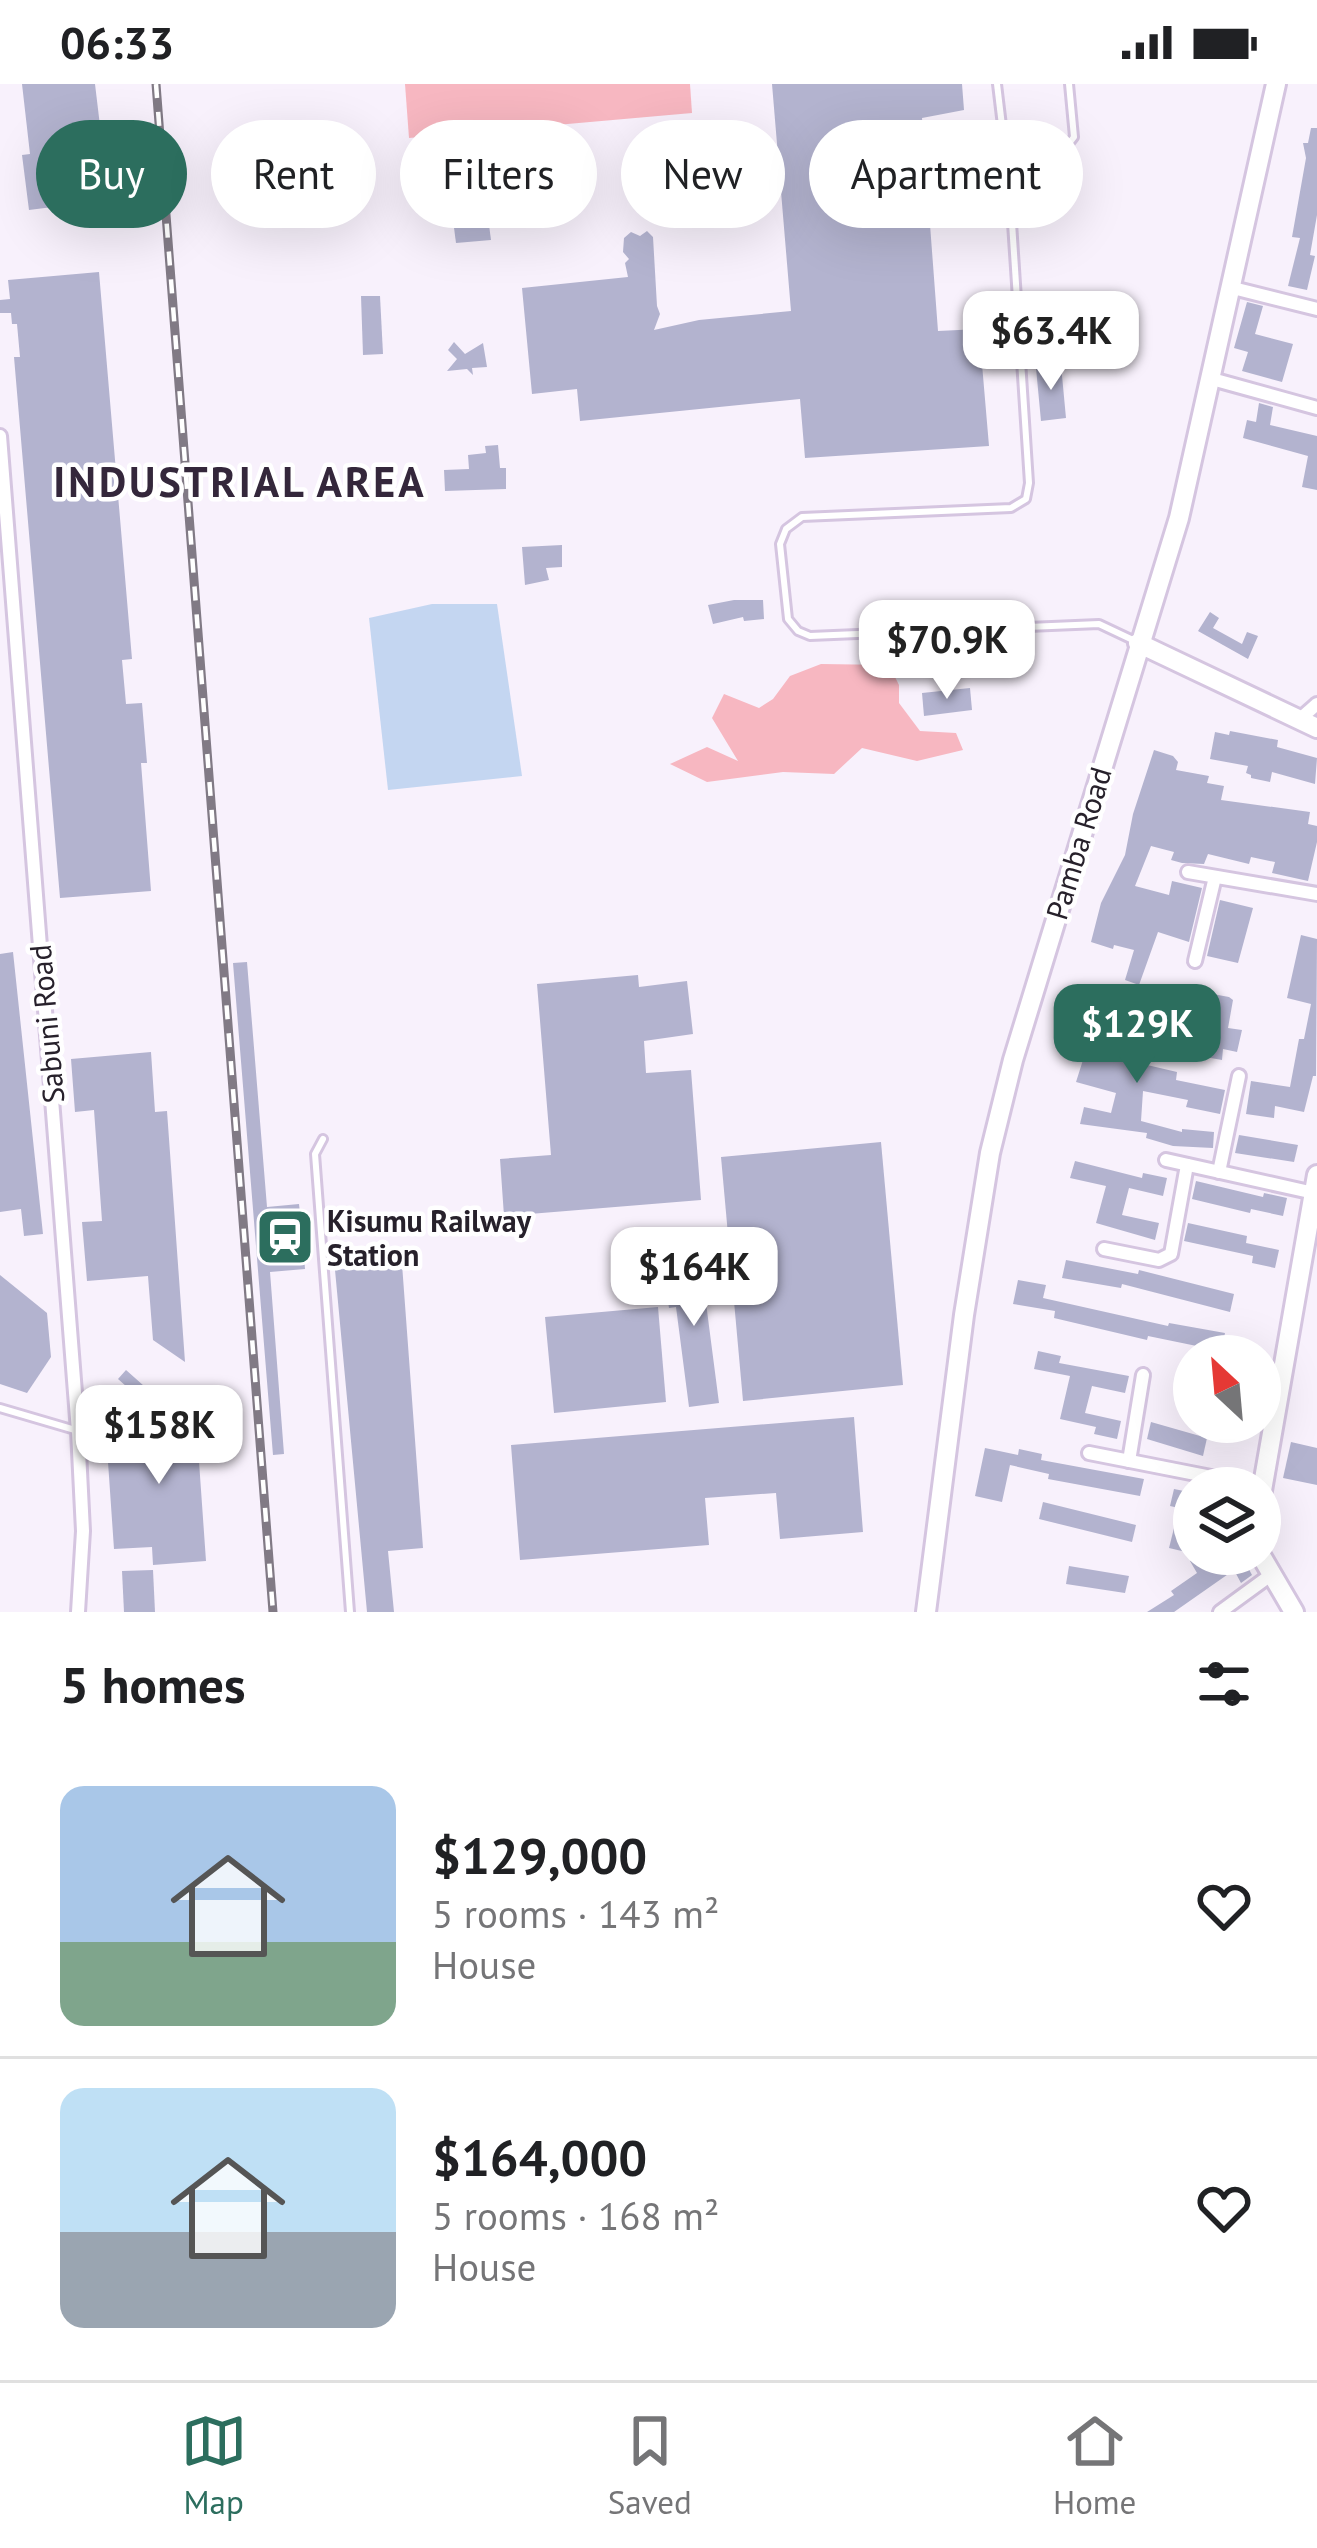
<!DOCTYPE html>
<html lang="en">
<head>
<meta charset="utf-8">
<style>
  body { margin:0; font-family:"PT Sans",sans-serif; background:#f2f2f2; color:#202124; height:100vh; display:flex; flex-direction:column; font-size:45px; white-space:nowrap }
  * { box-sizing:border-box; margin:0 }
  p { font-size:39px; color:#757577 }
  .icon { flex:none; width:66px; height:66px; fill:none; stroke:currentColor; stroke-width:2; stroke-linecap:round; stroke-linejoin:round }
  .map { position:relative; height:1528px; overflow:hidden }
  .side { display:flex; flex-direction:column; background:#fff; flex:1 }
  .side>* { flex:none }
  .banner { position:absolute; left:36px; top:36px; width:1245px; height:108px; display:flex; gap:24px }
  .needle { width:78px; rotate:334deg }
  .fabs { position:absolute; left:1173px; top:1251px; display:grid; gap:24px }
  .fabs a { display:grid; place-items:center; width:108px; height:108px; border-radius:50%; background:#fff; box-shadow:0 12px 48px #0002; font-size:60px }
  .price { position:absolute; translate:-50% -102px; padding:0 27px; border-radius:24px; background:#fff; color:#222; font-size:39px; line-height:78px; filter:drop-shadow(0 3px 6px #0008) }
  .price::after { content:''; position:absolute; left:50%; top:72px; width:36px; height:27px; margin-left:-18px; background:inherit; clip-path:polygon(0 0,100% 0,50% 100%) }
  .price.active { background:#2c6e5e; color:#fff }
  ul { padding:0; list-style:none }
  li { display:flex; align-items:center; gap:36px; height:300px; padding:0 60px }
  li+li { border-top:3px solid #e0e0e0 }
  li span { display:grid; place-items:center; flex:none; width:336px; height:240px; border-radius:24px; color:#555 }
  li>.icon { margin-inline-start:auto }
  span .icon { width:144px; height:144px; fill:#fffc; stroke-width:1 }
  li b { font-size:51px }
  h2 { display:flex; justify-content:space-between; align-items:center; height:144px; padding:0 60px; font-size:51px }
  .chip { padding:0 42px; border-radius:54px; background:#fff; box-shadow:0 12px 48px #0002; font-size:42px; line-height:108px }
  .chip.active { background:#2c6e5e; color:#fff }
  .status { display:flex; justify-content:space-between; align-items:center; height:84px; padding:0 60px; background:#fff; direction:ltr }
  .status svg { height:33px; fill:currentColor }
  .tab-bar { display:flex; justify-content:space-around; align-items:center; height:168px; border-top:3px solid #e0e0e0; background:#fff; font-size:33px; color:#757577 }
  .tab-bar a { display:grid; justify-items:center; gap:6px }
  .tab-bar .active { color:#2c6e5e }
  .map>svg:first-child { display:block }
  .green { fill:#f7b7c1 }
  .water { fill:#c4d6f1 }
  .building { fill:#b3b3cf }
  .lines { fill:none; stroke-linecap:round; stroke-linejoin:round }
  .lane-casing { stroke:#d5c5e0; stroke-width:12 }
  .street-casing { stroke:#d5c5e0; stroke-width:18 }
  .secondary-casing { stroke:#d5c5e0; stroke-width:24 }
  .lane { stroke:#fff; stroke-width:6 }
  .street { stroke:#fff; stroke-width:12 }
  .secondary { stroke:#fff; stroke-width:18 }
  .rail-casing { stroke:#817a85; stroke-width:9 }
  .rail { stroke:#fff; stroke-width:4.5; stroke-dasharray:14; stroke-linecap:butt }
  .labels { text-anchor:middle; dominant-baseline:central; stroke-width:9; stroke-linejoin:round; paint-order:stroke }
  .street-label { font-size:30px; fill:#27212b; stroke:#fff }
  .poi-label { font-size:30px; font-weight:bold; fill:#27212b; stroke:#fff; text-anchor:start }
  .district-label { font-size:42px; font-weight:bold; letter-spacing:3px; fill:#34273b; stroke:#fff }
</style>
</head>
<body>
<div class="status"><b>06:33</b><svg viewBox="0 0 49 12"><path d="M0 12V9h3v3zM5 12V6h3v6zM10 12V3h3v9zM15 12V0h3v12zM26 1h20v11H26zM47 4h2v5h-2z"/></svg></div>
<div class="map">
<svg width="1317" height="1528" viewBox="0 0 1317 1528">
  <rect width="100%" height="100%" fill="#f8f1fc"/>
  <g class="green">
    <path d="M405,0H690L692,29L409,54Z"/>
    <path d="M821,580L889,581L899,601V619L920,647L956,649L963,666L917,677L862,664L834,690L783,688L707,698L670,680L707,663L738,677L712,634L724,610L759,624L773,615L790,592Z"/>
  </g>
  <path class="water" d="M432,520H497L522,692L388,706L369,534Z"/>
  <g class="building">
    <path d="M22,0H95L106,92L97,93L100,117L29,126L22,71L30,70Z"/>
    <path d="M772,0H962L964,26L922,34L938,247L979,245L989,362L805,374L800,315L580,337L577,305L532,310L522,204L628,193L625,179L629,175L623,168L624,154L631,148L640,152L647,147L653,153L657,222L660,230L654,246L699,236L791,227Z"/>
    <path d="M1311,44H1317V131L1310,171L1315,172L1307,206L1288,202L1300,154L1292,153L1306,74L1303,59H1308Z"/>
    <path d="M486,118L491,156L456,159L451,121Z"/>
    <path d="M99,188L132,575L122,576L126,620L142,619L147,679H141L151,807L60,814L14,273H20L17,240H12L11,229H0V216L10,215L8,196Z"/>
    <path d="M361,212H380L383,270L363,271Z"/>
    <path d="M1247,218L1263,222L1255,250L1293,260L1282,298L1242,287L1248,268L1234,264Z"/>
    <path d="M454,258L465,270L483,259L487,283L472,284L473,291L467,285L447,287L457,275L448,266Z"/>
    <path d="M1061,281L1066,334L1041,337L1036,284Z"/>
    <path d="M1259,319L1273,323L1270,341L1317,352V406L1302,403L1308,372L1243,354L1247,336L1256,338Z"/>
    <path d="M498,361L500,384H506V405L445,407L444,386L469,385L468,371L486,369L485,362Z"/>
    <path d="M562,461V483L546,484L549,496L525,501L522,463Z"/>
    <path d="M734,516H763L764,535L744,537L743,533L713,540L708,521Z"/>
    <path d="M1210,528L1219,534L1213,544L1242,560L1247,548L1258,552L1248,575L1198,547Z"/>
    <path d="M970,604L972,626L924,632L922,609Z"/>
    <path d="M1230,647L1278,656L1277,663L1317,674L1315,700L1272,688L1270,698L1251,694V691L1246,689L1248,682L1210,675L1215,648L1229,651Z"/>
    <path d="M1154,666L1173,672L1178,678L1176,686L1209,692L1207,699L1224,702L1221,716L1310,728L1308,740L1317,742V758L1308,797L1272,789L1275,778L1251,773L1249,780L1208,770L1204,780L1182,779L1171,776L1174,768L1151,762L1135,802L1169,811L1172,797L1202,804L1189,858L1158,848L1139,901L1125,896L1134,866L1114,861L1113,865L1091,858L1101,819L1125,771L1133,730Z"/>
    <path d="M1220,816L1253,824L1238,879L1207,872Z"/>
    <path d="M1301,851L1317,855L1316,992H1313L1304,1028L1275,1022L1274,1034L1246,1030L1251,997L1290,1003L1299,955H1304L1311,920L1287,914Z"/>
    <path d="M13,868L43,1150L24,1152L21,1125L0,1128V870Z"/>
    <path d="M247,878L267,1123L299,1120L302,1147H308L309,1158L303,1159L305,1185L270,1188L284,1370L273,1371L233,879Z"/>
    <path d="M638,891L639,903L687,897L693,950L644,957L646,989L691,986L701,1116L504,1132L500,1075L551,1071L537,900Z"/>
    <path d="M1142,903L1195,914L1196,907L1229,913L1233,916L1228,944L1242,946L1237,968L1223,965L1222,976L1194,971L1201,927L1181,924L1179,931L1137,922Z"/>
    <path d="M1088,916L1124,924L1122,942L1104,940L1096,969L1177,988L1176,996L1225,1006L1220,1030L1186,1023L1188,1016L1143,1007L1141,1037L1182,1048V1045L1214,1048L1213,1064L1173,1062L1146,1054L1147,1049L1080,1040L1084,1023L1111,1029L1116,1009L1076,998L1089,957L1077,953Z"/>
    <path d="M151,968L155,1028L167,1027L185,1278L153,1256L148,1192L87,1197L82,1138L102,1137L94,1026L75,1028L71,975Z"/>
    <path d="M1239,1051L1298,1061L1294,1078L1235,1069Z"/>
    <path d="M881,1058L903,1301L743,1317L721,1073Z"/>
    <path d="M1075,1077L1142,1094L1143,1089L1167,1094L1163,1112L1129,1104L1122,1131L1159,1139L1155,1156L1096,1139L1106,1102L1070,1094Z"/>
    <path d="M1196,1097L1263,1113L1264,1109L1287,1114L1283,1132L1251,1125L1250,1129L1192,1115Z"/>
    <path d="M1188,1139L1247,1152L1246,1159L1279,1166L1275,1184L1252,1179L1253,1172L1184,1157Z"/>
    <path d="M699,1165L719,1319L689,1323L676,1223L669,1224L666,1205L678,1203L674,1168Z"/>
    <path d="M388,1172L389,1182L402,1180L423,1464L388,1467L394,1528H367L335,1186L352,1184L351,1174Z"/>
    <path d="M1066,1176L1138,1190L1139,1186L1234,1210L1230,1228L1122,1200L1121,1204L1062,1194Z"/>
    <path d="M0,1191L47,1229L51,1273L27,1309L0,1300Z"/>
    <path d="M1018,1196L1046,1201L1043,1214L1168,1242L1169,1239L1225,1249L1221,1267L1148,1252L1147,1256L1054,1234L1055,1227L1013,1220Z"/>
    <path d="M658,1223L666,1318L554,1329L545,1233Z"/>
    <path d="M1038,1267L1061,1272L1059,1279L1129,1292L1125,1309L1092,1302L1085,1329L1121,1337L1117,1355L1094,1350L1096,1343L1060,1335L1070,1292L1034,1285Z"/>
    <path d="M126,1286L197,1349L206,1477L153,1481L152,1463L114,1465L108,1378L135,1376L133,1353L162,1351L135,1327L144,1318L118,1295Z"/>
    <path d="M854,1333L863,1448L780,1455L776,1409L705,1414L709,1461L520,1476L511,1361Z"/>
    <path d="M1151,1338L1207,1354L1203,1372L1147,1355Z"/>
    <path d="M1291,1358L1317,1364V1401L1283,1394Z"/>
    <path d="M985,1364L1018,1371L1019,1365L1042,1370L1041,1376L1144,1395L1140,1412L1048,1395L1049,1390L1010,1381L1002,1418L975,1412Z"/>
    <path d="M1174,1405L1194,1409L1186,1468L1169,1464L1179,1424L1170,1422Z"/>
    <path d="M1043,1418L1136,1441L1132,1458L1039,1435Z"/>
    <path d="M1204,1470H1241L1252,1491L1241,1499L1234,1486L1174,1528H1147L1174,1511L1171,1507L1197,1489L1190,1477Z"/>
    <path d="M1069,1482L1129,1492L1125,1509L1066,1500Z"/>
    <path d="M153,1486L155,1528H124L122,1487Z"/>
  </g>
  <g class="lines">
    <g class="lane-casing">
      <g id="lane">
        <path d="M997,0L1010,108L1029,399L1026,415L1011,424L802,433L786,445L780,460L788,535L798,547L810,552L1099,540L1135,557"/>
        <path d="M1010,108L1046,89L1074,53L1069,0"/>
        <path d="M323,1055L315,1070L350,1528"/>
        <path d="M0,1324L75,1346"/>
      </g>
    </g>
    <g class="street-casing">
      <g id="street">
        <path d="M1233,204L1317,225"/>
        <path d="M1212,295L1317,324"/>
        <path d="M0,352L78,1347L83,1447L78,1528"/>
        <path d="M1300,635L1317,620"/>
        <path d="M1188,788L1317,810"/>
        <path d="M1195,877L1215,793"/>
        <path d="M1166,1076L1314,1109"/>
        <path d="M1219,1088L1239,992"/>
        <path d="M1104,1165L1159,1176L1171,1170L1187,1081"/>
        <path d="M1089,1369L1262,1403"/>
        <path d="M1129,1377L1143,1291"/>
        <path d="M1220,1528L1272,1490"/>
      </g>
    </g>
    <g class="secondary-casing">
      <g id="secondary">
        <path d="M1138,559L1317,644"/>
        <path d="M1260,1418L1317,1091"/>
        <path d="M1260,1470L1294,1528"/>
        <path d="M926,1528L964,1231L990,1069L1013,976L1179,434L1276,0"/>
      </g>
    </g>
    <use href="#lane" class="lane"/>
    <use href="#street" class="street"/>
    <use href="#secondary" class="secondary"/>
    <g class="rail-casing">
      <path id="rail" d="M156,0L273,1528"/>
    </g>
    <use href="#rail" class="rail"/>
  </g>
  <defs>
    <g id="station-square" transform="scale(3)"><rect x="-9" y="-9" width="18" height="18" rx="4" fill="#2c6e5e" stroke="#fff"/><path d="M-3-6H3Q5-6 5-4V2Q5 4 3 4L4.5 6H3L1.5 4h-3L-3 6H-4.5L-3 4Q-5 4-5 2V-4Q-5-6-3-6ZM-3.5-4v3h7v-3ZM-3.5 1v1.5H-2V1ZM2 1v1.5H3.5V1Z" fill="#fff"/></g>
  </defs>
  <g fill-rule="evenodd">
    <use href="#station-square" x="285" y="1153"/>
  </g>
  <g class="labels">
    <g class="street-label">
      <text transform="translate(1078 759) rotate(-73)">Pamba Road</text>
      <text transform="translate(46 940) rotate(-95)">Sabuni Road</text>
    </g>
    <g class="poi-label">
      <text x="327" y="1136">Kisumu Railway<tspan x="327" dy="34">Station</tspan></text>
    </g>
    <g class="district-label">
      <text x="240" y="397">INDUSTRIAL AREA</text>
    </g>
  </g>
</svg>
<div class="fabs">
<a><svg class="needle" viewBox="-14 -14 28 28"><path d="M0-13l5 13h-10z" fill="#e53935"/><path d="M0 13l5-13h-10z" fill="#757577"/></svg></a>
<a><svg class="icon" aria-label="layers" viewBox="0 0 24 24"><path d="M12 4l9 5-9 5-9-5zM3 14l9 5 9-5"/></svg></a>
</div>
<b class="price" style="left:1051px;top:309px">$63.4K</b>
<b class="price" style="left:947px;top:618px">$70.9K</b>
<b class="price active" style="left:1137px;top:1002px">$129K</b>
<b class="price" style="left:694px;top:1245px">$164K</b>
<b class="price" style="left:159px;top:1403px">$158K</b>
<div class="banner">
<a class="chip active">Buy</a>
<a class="chip">Rent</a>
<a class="chip">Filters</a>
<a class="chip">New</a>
<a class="chip">Apartment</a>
</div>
</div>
<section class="side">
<h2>5 homes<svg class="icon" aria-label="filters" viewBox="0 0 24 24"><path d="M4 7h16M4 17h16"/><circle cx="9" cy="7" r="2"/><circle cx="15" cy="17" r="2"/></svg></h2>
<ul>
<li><span style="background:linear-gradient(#a9c7e8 65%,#7fa58c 0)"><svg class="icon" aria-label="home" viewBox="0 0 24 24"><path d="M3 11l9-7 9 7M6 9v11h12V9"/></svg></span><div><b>$129,000</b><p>5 rooms · 143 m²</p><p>House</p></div><svg class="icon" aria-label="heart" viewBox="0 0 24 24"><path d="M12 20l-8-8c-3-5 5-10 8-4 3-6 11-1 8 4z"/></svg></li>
<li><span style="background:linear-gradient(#bfe0f5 60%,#9aa5b1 0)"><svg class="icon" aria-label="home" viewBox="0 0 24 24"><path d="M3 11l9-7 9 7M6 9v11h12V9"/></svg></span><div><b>$164,000</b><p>5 rooms · 168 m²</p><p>House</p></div><svg class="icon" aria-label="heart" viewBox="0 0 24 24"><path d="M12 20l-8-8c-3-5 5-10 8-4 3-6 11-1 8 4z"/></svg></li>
</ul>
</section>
<nav class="tab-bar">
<a class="active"><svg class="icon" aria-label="map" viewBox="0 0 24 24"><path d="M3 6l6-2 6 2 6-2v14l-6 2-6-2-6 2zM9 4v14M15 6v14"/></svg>Map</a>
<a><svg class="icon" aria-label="saved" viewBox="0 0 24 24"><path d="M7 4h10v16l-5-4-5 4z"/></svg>Saved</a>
<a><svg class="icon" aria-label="home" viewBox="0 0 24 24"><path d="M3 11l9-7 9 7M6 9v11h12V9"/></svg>Home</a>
</nav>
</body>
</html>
